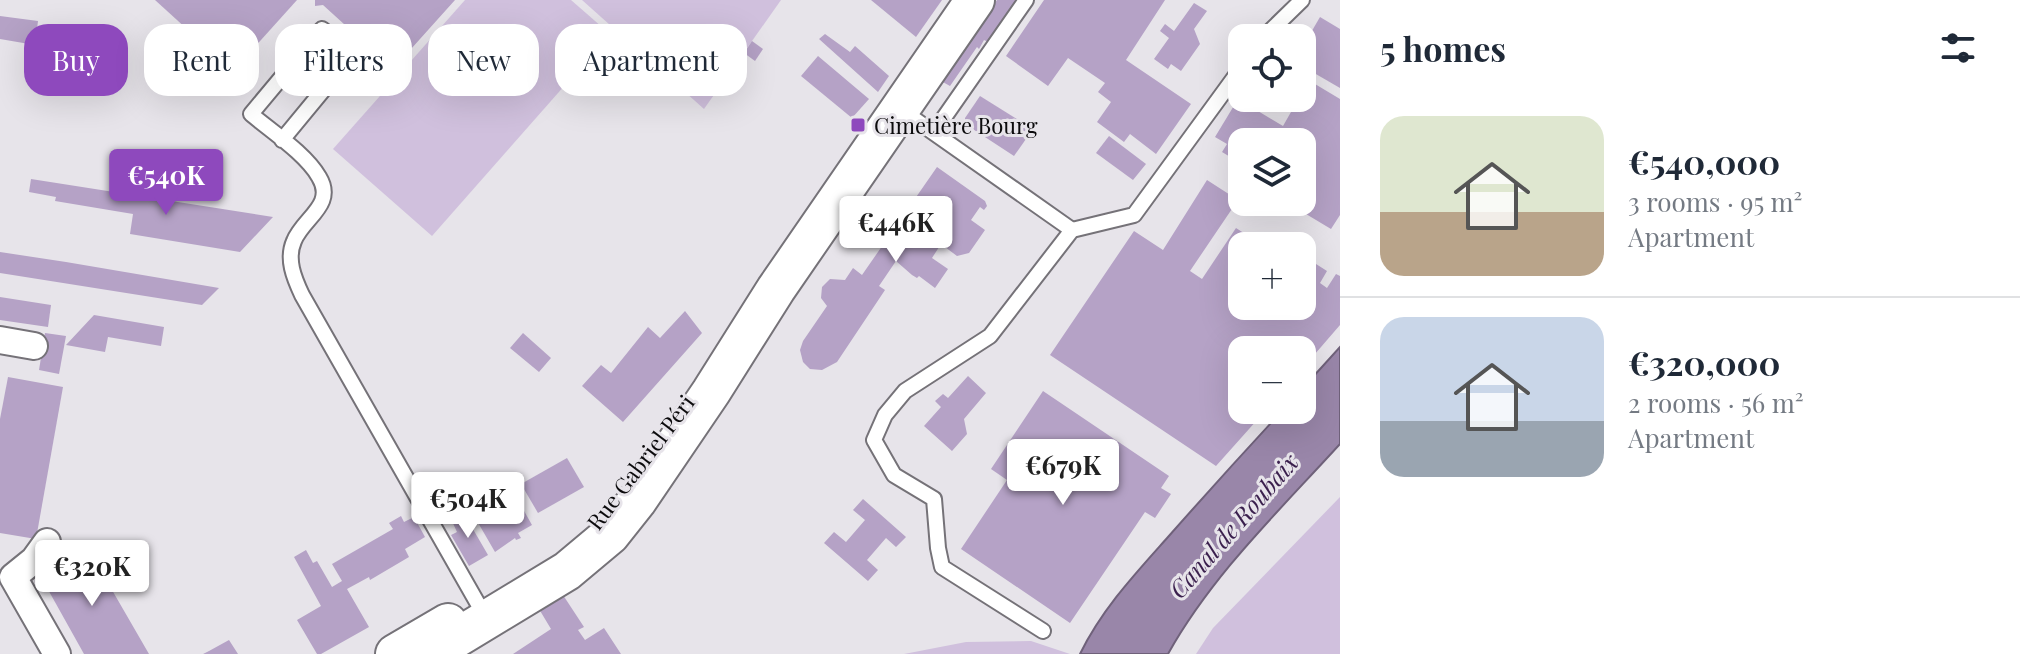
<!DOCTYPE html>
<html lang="en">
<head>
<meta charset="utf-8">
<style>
  body { margin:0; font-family:"Playfair Display",serif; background:#f6f6f7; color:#1f2937; height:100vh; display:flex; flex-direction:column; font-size:30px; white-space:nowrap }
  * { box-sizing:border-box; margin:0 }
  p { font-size:26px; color:#747a83 }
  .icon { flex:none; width:44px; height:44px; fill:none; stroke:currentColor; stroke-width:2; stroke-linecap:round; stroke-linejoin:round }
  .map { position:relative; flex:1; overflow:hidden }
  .sheet { display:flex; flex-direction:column; background:#fff; width:680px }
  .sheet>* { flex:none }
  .hud { position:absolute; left:24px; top:24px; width:760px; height:72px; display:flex; gap:16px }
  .controls { position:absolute; left:1228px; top:24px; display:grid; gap:16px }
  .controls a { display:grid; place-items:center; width:88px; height:88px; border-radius:16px; background:#fff; box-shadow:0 8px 32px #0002; font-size:40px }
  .price { position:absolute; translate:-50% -68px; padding:0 18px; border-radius:8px; background:#fff; color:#222; font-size:26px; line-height:52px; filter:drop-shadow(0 2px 4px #0008) }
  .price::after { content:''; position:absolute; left:50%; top:48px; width:24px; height:18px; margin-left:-12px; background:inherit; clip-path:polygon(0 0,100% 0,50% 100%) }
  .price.active { background:#8e49bd; color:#fff }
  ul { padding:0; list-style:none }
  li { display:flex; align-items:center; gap:24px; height:200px; padding:0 40px }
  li+li { border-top:2px solid #e0e1e3 }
  li span { display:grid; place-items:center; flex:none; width:224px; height:160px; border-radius:24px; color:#555 }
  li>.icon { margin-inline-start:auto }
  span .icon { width:96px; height:96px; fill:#fffc; stroke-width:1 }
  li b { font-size:34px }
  h2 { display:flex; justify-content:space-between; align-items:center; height:96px; padding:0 40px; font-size:34px }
  .chip { padding:0 28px; border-radius:24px; background:#fff; box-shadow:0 8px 32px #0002; font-size:28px; line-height:72px }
  .chip.active { background:#8e49bd; color:#fff }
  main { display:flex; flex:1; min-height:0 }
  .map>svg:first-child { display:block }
  .green { fill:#d0c0dd }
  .water { fill:#9986a9; stroke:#6f617a; stroke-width:2 }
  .building { fill:#b5a2c6 }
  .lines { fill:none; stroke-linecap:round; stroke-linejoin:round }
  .lane-casing { stroke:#757278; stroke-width:18 }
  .street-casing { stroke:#757278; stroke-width:30 }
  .secondary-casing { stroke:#757278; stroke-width:42 }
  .lane { stroke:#fff; stroke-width:14 }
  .street { stroke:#fff; stroke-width:26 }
  .secondary { stroke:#fff; stroke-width:38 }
  .poi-dot { fill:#8e49bd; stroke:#e7e4ea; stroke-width:3 }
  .labels { text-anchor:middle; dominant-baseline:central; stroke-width:6; stroke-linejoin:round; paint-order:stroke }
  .poi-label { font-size:22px; fill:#0c0b0d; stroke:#e7e4ea; text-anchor:start }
  .street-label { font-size:22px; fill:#0c0b0d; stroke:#e7e4ea }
  .water-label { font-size:24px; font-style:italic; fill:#3a1f4d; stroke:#e7e4ea }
</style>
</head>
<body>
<main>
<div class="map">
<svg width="1340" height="654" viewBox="0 0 1340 654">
  <rect width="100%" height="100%" fill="#e7e4ea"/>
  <g class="green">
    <path d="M465,0H571L610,34L432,236L333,149Z"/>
    <path d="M582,0H781L704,109Z"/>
    <path d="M1340,497V654H1196L1213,628Z"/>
    <path d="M1031,641L1070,654H904L966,642Z"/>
  </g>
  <path class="water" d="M1340,347V444C1279,511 1212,575 1168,654H1080C1102,609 1135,574 1168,537C1206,494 1244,452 1283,410H1302V389Z"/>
  <g class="building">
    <path d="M155,0H297L233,71Z"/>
    <path d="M315,0H455L411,49L395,34L377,54L323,5L315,6Z"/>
    <path d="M871,0H942L916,37Z"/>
    <path d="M997,0H1017L988,42L984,40L979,49L977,47L950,86L941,81Z"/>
    <path d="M1044,0H1165L1126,60L1191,104L1156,154L1130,134L1124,142L1097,122L1111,102L1098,92L1105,83L1068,58L1048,86L1006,56Z"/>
    <path d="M1194,3L1207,11L1194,29L1200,44L1181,71L1171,64L1168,69L1154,59L1169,38L1160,31L1165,24L1174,31Z"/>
    <path d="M0,16L38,21L35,45L0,39Z"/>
    <path d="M1320,17L1340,29V88L1302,66V48Z"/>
    <path d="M825,34L850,52L855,46L889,76L878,92L819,39Z"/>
    <path d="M752,41L763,49L755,61L744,53Z"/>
    <path d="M818,56L869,99L852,118L801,76Z"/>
    <path d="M1310,81L1340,99V215L1331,229L1286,202H1302V142H1242V164L1222,152L1227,144L1215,137L1238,99L1283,126L1299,98H1302Z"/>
    <path d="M980,96L1033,129L1014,156L965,124V118Z"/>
    <path d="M1109,136L1146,164L1133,180L1096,153Z"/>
    <path d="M937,167L985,201L987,206L984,210L980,207L971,220L985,230L969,253L957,256L941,244L932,258L948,269L935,288L919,276L917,278L912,275L896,261L879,286L885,290L837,362L822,370L810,369L803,362L800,350L803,341L827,306L821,298L822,287L830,279L845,280L853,268L862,275Z"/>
    <path d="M31,179L273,217L240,252L130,234L133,214L55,201L56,197L29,192Z"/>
    <path d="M1207,180L1238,200L1190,271L1202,279L1236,228L1264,246H1242V306H1302V262L1305,257L1327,271L1320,283L1327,288L1336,274L1340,276V325L1302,369V350H1242V410H1266L1216,466L1050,355L1134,231L1163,250Z"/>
    <path d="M0,252L66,262L219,288L202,305L0,273Z"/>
    <path d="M0,297L51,305L48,327L0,320Z"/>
    <path d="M685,311L702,333L623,422L582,386L601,365L611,373L648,327L660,338Z"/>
    <path d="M94,315L164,327L161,346L108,337L105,352L66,345Z"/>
    <path d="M45,333L66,336L59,374L39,370Z"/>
    <path d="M523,333L551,358L539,372L510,348Z"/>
    <path d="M968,376L986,393L964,419L967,434L952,451L924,426L941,407L935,401L943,394L948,398Z"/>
    <path d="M8,377L63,387L36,539L0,533V419Z"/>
    <path d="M1043,391L1169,476L1161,488L1171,494L1155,518L1145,512L1070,623L961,549L1007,480L991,469Z"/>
    <path d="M567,458L584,487L538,513L521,484Z"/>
    <path d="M510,486L532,525L518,533L521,538L516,540L515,538L495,552L473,514L483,508L478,500L489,494L491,497Z"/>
    <path d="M863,499L906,537L896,547L886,538L867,560L878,570L868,581L824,543L834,532L846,542L865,520L853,510Z"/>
    <path d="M463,512L488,555L469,566L451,535L457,532L451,519Z"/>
    <path d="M401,516L404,522L414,517L425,537L405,549L409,557L370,580L369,577L347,589L369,627L321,654H317L297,620L321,606L294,557L306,550L313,563L317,561L332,587L342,581L332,564L393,529L389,523Z"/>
    <path d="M89,549L101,571L149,654H84L41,577Z"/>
    <path d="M563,595L584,627L578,630L585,640L604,628L621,654H513L551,629L539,609Z"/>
    <path d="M229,640L238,654H203L209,651Z"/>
  </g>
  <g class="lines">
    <g class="lane-casing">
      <g id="lane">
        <path d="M1263,38L1302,0"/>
        <path d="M900,109L1072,230"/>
        <path d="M934,132L1026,0"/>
        <path d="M282,140L353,54L322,29L251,114C271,131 306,154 319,177C336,205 303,218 294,241C286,259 294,278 302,295L486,618"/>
        <path d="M1043,631L942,567L938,548L934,499L894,475L874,440L885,415L905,391L990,336L1072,230L1134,215L1242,67"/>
      </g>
    </g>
    <g class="street-casing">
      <g id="street">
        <path d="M0,340L34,346"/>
        <path d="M47,542L34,560L13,577L57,654"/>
      </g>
    </g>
    <g class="secondary-casing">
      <g id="secondary">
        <path d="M395,654L448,623"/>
        <path d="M430,654L567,571L610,535L637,501L711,392L776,289L975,0"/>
      </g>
    </g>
    <use href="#lane" class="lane"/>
    <use href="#street" class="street"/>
    <use href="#secondary" class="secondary"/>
  </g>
  <rect class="poi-dot" x="850" y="117" width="16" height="16" rx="4"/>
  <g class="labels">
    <g class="poi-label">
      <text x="874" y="125">Cimetière Bourg</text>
    </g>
    <g class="street-label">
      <text transform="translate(640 462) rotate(-53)">Rue Gabriel Péri</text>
    </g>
    <g class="water-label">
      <text transform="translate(1233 525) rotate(-49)">Canal de Roubaix</text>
    </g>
  </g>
</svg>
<div class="controls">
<a><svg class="icon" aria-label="locate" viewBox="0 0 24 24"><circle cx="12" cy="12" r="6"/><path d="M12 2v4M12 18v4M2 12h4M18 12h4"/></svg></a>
<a><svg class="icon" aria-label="layers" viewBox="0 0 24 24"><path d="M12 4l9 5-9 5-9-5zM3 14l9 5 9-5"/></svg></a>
<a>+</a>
<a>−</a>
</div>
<b class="price active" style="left:166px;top:217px">€540K</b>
<b class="price" style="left:896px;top:264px">€446K</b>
<b class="price" style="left:1063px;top:507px">€679K</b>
<b class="price" style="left:468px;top:540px">€504K</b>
<b class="price" style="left:92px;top:608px">€320K</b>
<div class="hud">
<a class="chip active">Buy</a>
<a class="chip">Rent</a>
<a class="chip">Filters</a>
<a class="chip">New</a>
<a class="chip">Apartment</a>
</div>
</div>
<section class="sheet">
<h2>5 homes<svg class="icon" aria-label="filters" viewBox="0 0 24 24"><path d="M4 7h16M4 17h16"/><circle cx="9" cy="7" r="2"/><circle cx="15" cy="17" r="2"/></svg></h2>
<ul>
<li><span style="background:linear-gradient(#dfe7d0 60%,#b9a48a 0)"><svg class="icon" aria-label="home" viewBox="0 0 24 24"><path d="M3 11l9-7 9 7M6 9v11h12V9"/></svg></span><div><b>€540,000</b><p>3 rooms · 95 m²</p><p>Apartment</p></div></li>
<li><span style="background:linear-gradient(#c9d6e8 65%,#9aa5b1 0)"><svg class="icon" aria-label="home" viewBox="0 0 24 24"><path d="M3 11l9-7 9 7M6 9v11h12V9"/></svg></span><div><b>€320,000</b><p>2 rooms · 56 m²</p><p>Apartment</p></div></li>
</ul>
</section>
</main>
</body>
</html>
